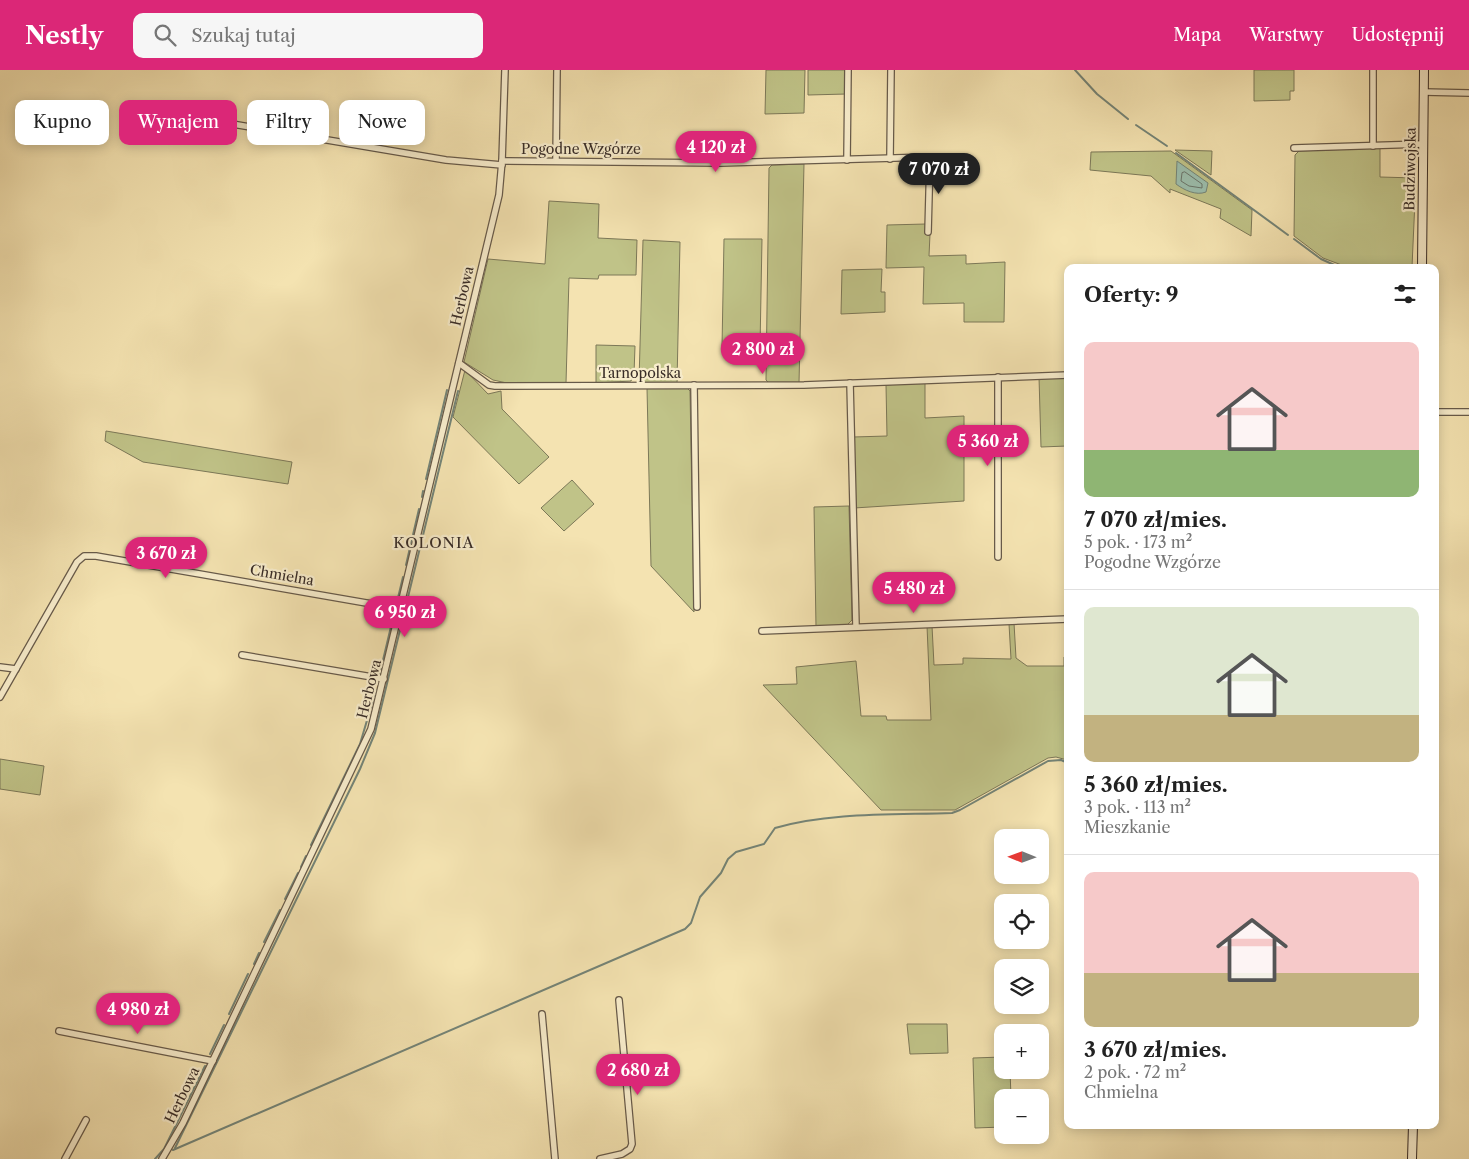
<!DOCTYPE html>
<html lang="pl">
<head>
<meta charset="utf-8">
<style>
  body { margin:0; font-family:"Libre Caslon Text",serif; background:#f6f6f6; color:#222; height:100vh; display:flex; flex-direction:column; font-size:19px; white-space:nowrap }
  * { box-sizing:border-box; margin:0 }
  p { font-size:16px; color:#767676 }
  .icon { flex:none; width:28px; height:28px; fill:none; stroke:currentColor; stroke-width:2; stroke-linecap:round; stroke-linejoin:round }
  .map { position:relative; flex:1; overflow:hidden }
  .side { position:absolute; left:1064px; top:194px; width:375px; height:865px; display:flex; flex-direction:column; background:#fff; border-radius:10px; box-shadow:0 2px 12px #0003 }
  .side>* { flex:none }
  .banner { position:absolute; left:15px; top:30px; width:475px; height:45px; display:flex; gap:10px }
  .needle { width:32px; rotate:271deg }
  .buttons { position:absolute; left:994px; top:759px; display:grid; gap:10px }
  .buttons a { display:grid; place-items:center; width:55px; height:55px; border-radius:10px; background:#fff; box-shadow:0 2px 12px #0003; font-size:25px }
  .price { position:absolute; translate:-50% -42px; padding:0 11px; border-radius:18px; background:#db2777; color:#fff; font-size:16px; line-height:32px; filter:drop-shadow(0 1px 2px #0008) }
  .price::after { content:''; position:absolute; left:50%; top:30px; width:15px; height:11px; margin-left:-8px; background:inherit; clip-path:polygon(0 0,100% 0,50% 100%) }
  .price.current { background:#222; color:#fff }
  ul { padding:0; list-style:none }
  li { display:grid; align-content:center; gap:10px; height:265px; padding:0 20px }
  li+li { border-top:1px solid #e0e0e0 }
  li span { display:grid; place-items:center; height:155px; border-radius:10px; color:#555 }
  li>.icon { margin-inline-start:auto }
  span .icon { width:90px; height:90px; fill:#fffc; stroke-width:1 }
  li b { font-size:21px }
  h2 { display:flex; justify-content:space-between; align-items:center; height:60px; padding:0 20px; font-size:21px }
  .chip { padding:0 18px; border-radius:10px; background:#fff; box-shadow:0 2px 12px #0003; font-size:18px; line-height:45px }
  .chip.current { background:#db2777; color:#fff }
  header { display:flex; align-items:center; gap:30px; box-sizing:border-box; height:70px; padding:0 25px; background:#db2777; color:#fff }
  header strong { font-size:24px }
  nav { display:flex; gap:28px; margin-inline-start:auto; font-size:18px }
  .search { width:350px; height:45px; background:#f6f6f6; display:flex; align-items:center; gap:12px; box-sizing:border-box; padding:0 18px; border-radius:10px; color:#767676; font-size:19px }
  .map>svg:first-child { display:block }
  .green { fill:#c0c388; stroke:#7c7858 }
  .water { fill:#9cbead; stroke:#748477 }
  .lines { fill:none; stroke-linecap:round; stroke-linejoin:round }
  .shore { stroke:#6a756a; stroke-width:1 }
  .stream { stroke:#748477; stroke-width:2 }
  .street-casing { stroke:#675a4a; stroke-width:8 }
  .secondary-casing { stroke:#382c27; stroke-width:10 }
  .street { stroke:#f8edcc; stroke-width:5.5 }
  .secondary { stroke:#f8edcc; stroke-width:8 }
  .labels { text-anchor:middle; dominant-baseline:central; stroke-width:4.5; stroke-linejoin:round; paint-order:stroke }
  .street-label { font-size:14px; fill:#382c27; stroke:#f8edcc }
  .neighbourhood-label { font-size:15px; letter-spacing:1px; fill:#382c27; stroke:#f8edcc }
</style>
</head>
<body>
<header>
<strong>Nestly</strong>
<div class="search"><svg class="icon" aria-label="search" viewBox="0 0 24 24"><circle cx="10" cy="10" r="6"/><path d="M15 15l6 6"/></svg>Szukaj tutaj</div>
<nav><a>Mapa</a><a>Warstwy</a><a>Udostępnij</a></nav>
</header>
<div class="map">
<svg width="1469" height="1089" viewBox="0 0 1469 1089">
  <rect width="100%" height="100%" fill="#f4e3b1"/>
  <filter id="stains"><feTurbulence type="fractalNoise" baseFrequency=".004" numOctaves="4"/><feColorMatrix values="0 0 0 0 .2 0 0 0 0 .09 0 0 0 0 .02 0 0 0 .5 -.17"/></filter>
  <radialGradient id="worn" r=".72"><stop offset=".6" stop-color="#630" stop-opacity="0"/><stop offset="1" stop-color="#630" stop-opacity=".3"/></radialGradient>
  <g class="green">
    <path d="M766,0H805L804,43L765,44Z"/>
    <path d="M808,0H846L847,24L808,25Z"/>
    <path d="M1254,0H1294V21H1290V30L1254,31Z"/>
    <path d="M1380,78V107L1416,108L1412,197H1347L1323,188L1294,166L1295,85L1299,81Z"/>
    <path d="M1175,80L1212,81L1211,105Z"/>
    <path d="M1171,81L1252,140L1251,166L1220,148L1221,139L1170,119V123L1151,106L1090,100L1091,82Z"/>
    <path d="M804,94L799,313H769L766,310L769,98L772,95Z"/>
    <path d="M549,131L599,134L598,168L637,170L636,205H599L598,209L569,208L566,313H507L493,310L464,292L488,189L545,194Z"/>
    <path d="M926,154L925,164H930L929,186L966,185V194L1005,192L1004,252H964V233L923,234L924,197L886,198L887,155Z"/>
    <path d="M724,169H762L760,277H722Z"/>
    <path d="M643,170L680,172L677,313H641L639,311Z"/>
    <path d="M882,199L881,222H885V242L841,244L842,200Z"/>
    <path d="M596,275L635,276L634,304L631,311L596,313Z"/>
    <path d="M465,300L488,324L501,321L502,339L549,387L519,414L453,347Z"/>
    <path d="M1039,307H1067V376L1041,377Z"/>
    <path d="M925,312V348L964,346V431L854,438L853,367L887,366L886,315Z"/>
    <path d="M686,317L690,321L694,542L651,496L647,318Z"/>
    <path d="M106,361L292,392L288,414L143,392L105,371Z"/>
    <path d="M572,410L594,434L564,461L541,438Z"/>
    <path d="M849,436L852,550L846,556L816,557L814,437Z"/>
    <path d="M1014,553L1016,588L1027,596H1064V587H1067V690L1056,687L1048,688L955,740H881L763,615L797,614L796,597L856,591L861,646H886L887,650H931L927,556H932L934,595L963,594V588L1011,589L1009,554Z"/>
    <path d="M0,689L44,696L40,725L0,719Z"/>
    <path d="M907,954H947L948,983L910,984Z"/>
    <path d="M1002,987V1000H1010L1011,1027L1002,1028V1057L975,1058L973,988Z"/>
  </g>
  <path class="water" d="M1177,91L1208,113L1206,122C1196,126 1184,120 1176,114Z"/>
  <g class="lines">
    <path class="shore" d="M1185,102L1202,114V118L1189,116L1181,111L1182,103Z"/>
    <g class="stream">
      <path d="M1075,0L1097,24L1128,49"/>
      <path d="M1136,55L1167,76"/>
      <path d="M1176,83L1288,165"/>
      <path d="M1294,169L1321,189L1341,198"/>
      <path d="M426,409L447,320"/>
      <path d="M422,427L423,421"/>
      <path d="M406,495L419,439"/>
      <path d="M397,532L403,507"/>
      <path d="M379,607L394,544"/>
      <path d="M311,775L360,674L376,620"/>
      <path d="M301,797L306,786"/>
      <path d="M285,829L298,803"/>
      <path d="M264,872L280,840"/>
      <path d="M254,894L259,883"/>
      <path d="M229,944L248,904"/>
      <path d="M210,984L224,955"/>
      <path d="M175,1078L360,699L375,663L458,321"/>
      <path d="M173,1080L685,859L691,853L700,827L721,803L728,789L736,782L764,774L775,758C829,742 896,745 952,743L960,740L1048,691L1061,690L1068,693"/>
      <path d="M155,1089L164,1079L205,996"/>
    </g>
    <g class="street-casing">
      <g id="street">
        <path d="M1424,22L1469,23"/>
        <path d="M203,49L446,90L502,95"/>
        <path d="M1373,76V0"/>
        <path d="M1294,78L1423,74"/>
        <path d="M890,89L891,0"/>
        <path d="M847,90L848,0"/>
        <path d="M502,91L721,93L930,87L928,162"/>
        <path d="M556,91L557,0"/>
        <path d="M459,293L489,315L495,316L804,315L1068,305"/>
        <path d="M850,313L856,556"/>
        <path d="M694,315L697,537"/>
        <path d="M1435,342H1469"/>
        <path d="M998,487V307"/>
        <path d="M762,561L1068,549"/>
        <path d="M242,585L384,609"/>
        <path d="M0,597L16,599"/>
        <path d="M0,627L77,492L84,486H96L401,539"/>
        <path d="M542,944L555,1089"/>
        <path d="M59,961L213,991"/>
        <path d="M65,1089L86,1050"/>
        <path d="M162,1089L183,1053L371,659L499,125L502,91L505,0"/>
        <path d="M600,1089L622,1084L630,1079L632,1074L619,930"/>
      </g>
    </g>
    <g class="secondary-casing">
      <g id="secondary">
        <path d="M1422,198L1424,0"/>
        <path d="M1412,1089L1413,1055"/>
      </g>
    </g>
    <use href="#street" class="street"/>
    <use href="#secondary" class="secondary"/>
  </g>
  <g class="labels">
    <g class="street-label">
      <text x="581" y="79">Pogodne Wzgórze</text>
      <text transform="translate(1410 99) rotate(-89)">Budziwojska</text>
      <text transform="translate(462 226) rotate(-77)">Herbowa</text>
      <text x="640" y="303">Tarnopolska</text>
      <text transform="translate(282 505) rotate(10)">Chmielna</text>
      <text transform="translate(369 619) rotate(-76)">Herbowa</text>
      <text transform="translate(182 1025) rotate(-64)">Herbowa</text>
    </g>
    <g class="neighbourhood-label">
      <text x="434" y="472">KOLONIA</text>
    </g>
  </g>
  <rect width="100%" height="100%" filter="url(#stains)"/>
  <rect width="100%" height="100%" fill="url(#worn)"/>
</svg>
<div class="buttons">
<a><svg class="needle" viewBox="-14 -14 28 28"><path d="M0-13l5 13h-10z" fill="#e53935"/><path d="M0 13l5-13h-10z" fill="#767676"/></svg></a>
<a><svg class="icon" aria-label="locate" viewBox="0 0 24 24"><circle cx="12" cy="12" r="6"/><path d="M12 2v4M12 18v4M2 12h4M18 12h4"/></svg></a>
<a><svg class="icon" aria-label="layers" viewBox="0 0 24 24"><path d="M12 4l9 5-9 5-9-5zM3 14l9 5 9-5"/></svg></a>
<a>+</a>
<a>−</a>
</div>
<b class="price" style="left:716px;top:103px">4 120 zł</b>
<b class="price current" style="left:939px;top:125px">7 070 zł</b>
<b class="price" style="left:763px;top:305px">2 800 zł</b>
<b class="price" style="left:988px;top:397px">5 360 zł</b>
<b class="price" style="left:166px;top:509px">3 670 zł</b>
<b class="price" style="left:914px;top:544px">5 480 zł</b>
<b class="price" style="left:405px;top:568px">6 950 zł</b>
<b class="price" style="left:138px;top:965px">4 980 zł</b>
<b class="price" style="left:638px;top:1026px">2 680 zł</b>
<div class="banner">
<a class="chip">Kupno</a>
<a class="chip current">Wynajem</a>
<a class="chip">Filtry</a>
<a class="chip">Nowe</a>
</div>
<section class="side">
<h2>Oferty: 9<svg class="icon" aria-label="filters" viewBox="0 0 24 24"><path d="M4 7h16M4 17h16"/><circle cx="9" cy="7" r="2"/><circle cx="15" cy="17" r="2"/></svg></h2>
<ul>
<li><span style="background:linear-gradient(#f6c9c9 70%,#8fb573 0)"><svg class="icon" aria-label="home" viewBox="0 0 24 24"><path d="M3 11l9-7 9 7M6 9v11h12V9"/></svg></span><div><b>7 070 zł/mies.</b><p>5 pok. · 173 m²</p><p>Pogodne Wzgórze</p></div></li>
<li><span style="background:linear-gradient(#dfe7d0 70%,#c2b280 0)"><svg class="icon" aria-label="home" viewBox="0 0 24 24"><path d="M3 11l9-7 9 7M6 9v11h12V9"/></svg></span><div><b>5 360 zł/mies.</b><p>3 pok. · 113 m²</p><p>Mieszkanie</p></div></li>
<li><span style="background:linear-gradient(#f6c9c9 65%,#c2b280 0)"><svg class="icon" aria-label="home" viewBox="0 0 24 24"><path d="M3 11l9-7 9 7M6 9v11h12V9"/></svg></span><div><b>3 670 zł/mies.</b><p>2 pok. · 72 m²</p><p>Chmielna</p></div></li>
</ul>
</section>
</div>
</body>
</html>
